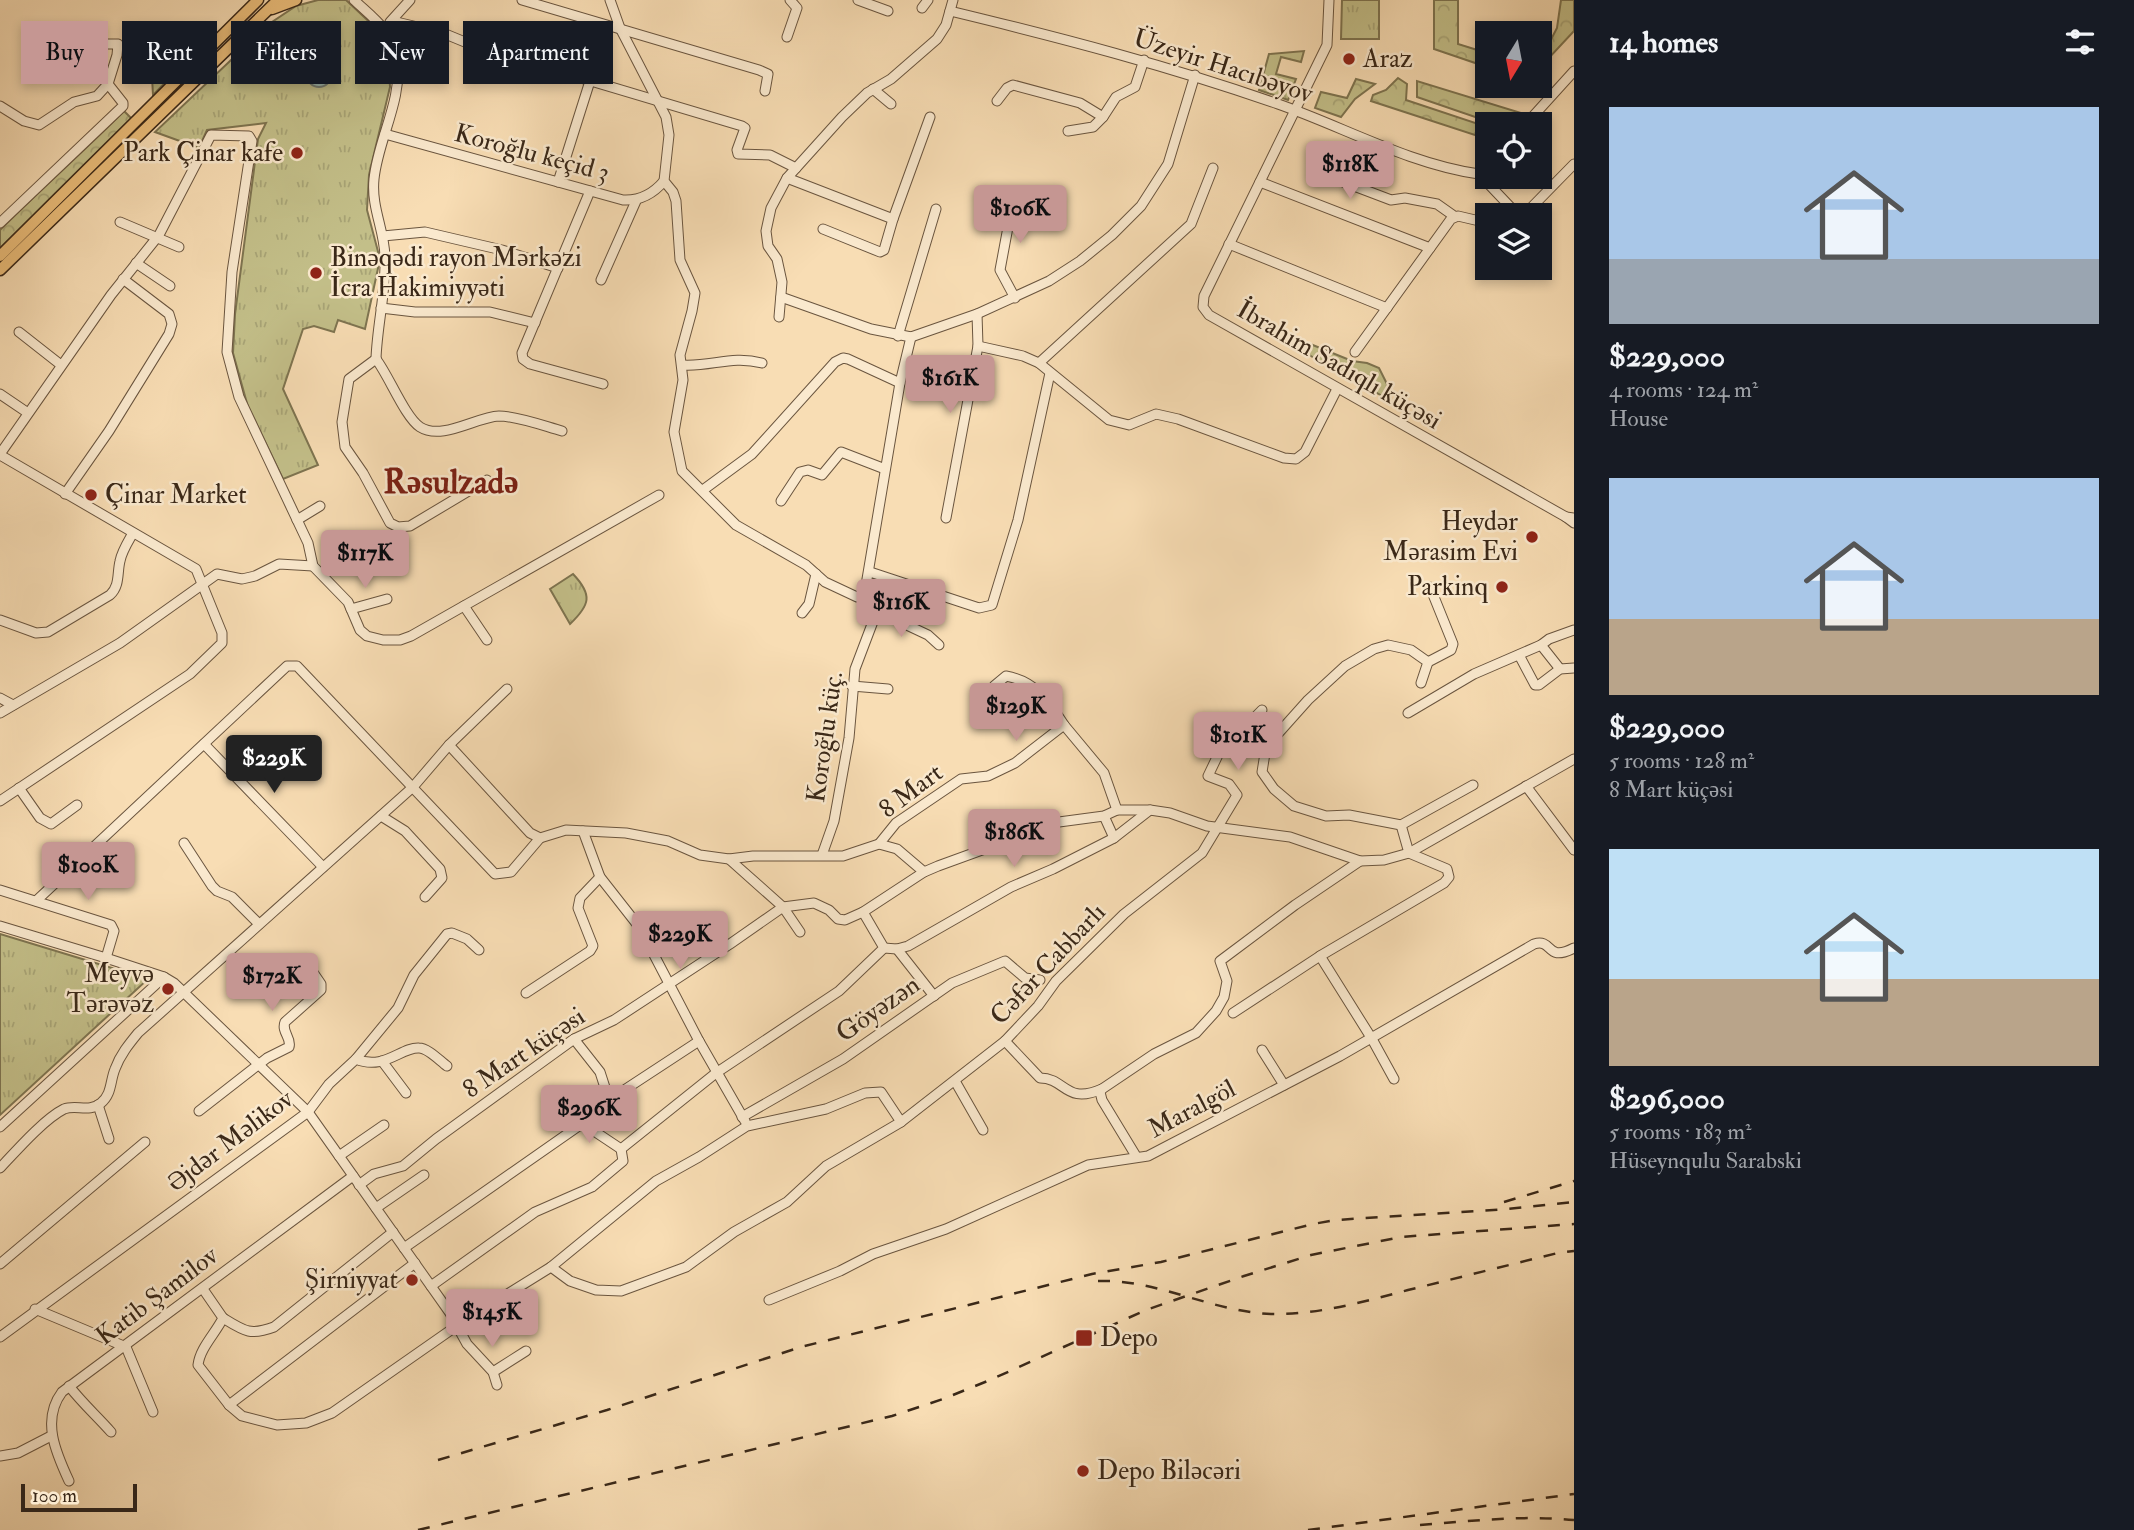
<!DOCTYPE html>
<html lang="en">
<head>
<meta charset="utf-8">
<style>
  body { margin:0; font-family:"IM FELL Double Pica",serif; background:#20242c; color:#f1f3f6; height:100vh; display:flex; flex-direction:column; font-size:26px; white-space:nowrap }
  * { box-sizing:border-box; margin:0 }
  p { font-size:23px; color:#9ea1a6 }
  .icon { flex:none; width:38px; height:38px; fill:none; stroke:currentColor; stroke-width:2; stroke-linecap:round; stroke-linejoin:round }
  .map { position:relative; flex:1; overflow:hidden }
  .details { display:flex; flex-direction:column; background:#171b24; width:560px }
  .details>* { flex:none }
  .top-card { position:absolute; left:21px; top:21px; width:665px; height:63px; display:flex; gap:14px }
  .needle { width:46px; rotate:190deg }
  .tools { position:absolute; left:1475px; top:21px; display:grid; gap:14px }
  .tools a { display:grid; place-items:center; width:77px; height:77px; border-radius:0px; background:#171b24; box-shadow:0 4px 10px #0003; font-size:35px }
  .scale { position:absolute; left:21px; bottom:18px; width:116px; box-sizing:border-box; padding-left:7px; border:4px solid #3a2818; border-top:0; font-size:19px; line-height:24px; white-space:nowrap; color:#3a2818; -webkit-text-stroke:5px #fae9ce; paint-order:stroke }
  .price { position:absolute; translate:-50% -60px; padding:0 16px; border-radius:7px; background:#c59692; color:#111; font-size:23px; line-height:46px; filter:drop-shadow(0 2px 4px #0008) }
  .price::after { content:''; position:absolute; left:50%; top:42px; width:21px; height:16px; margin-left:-10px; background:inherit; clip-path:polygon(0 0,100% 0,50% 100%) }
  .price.active { background:#222; color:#fff }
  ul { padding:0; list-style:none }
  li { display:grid; align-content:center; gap:14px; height:371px; padding:0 35px }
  li span { display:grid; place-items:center; height:217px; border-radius:0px; color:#555 }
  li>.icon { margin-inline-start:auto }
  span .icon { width:126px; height:126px; fill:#fffc; stroke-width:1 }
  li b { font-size:30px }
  h2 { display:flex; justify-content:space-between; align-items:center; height:84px; padding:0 35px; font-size:30px }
  .pill { padding:0 24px; border-radius:0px; background:#171b24; box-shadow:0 4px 10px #0003; font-size:24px; line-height:63px }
  .pill.active { background:#c59692; color:#111 }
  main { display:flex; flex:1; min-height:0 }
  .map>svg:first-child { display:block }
  .grass { fill:#c3bf89; stroke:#7e7450; stroke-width:2 }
  .forest { fill:url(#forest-crowns); stroke:#7e7450; stroke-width:2 }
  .park { fill:url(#park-tufts); stroke:#7e7450; stroke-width:2 }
  .water { fill:#9fbbb3; stroke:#778075; stroke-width:2 }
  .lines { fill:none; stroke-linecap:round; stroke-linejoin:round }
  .minor-casing { stroke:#6a553f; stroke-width:11 }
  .major-casing { stroke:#3a2818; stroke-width:13 }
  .minor { stroke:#fae9ce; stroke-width:9 }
  .major { stroke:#ecbe7a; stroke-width:10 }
  .rail { stroke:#3a2818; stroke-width:2.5; stroke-dasharray:12 12; stroke-linecap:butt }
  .poi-dot { fill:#8f2418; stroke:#fae9ce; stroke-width:2.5 }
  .labels { text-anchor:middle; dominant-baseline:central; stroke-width:5; stroke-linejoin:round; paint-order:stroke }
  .poi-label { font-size:26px; fill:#3a2818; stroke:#fae9ce; text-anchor:start }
  .street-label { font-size:26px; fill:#3a2818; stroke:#fae9ce }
  .district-label { font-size:33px; font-weight:bold; fill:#7a1f14; stroke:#fae9ce }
</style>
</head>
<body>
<main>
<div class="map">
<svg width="1574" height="1530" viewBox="0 0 1574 1530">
  <defs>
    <pattern id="forest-crowns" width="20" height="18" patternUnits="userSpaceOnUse" patternTransform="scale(1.75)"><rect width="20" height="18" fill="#c3bf89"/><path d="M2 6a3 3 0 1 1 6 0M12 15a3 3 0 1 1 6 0" fill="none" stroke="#a8a476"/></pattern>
    <pattern id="park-tufts" width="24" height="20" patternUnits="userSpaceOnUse" patternTransform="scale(1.75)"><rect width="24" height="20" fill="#c3bf89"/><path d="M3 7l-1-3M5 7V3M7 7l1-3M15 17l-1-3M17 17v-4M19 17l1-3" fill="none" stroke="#a8a476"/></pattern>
  </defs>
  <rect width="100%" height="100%" fill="#f8ddb4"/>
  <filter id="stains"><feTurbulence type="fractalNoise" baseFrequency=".00286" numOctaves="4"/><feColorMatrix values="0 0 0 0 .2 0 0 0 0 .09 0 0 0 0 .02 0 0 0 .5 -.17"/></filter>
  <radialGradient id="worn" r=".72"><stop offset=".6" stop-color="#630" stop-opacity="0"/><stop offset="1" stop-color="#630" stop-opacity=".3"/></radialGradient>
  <g class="grass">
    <path d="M199,30L213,34L153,95L152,77Z"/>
    <path d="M1298,339L1352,361L1367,363L1379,368L1387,384L1386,398L1293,346Z"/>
  </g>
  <g class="forest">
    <path d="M1434,0H1458V44L1487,53V67L1434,49Z"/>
    <path d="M1561,0H1574V31L1548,59L1544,53L1557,28Z"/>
    <path d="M1398,78L1407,84L1406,100L1481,125L1487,121L1417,97V81L1521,113L1512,124H1488L1487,139L1371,101L1373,95L1386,90Z"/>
    <path d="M1356,79L1375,84L1355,99L1341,117L1315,108L1321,92L1347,98Z"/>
    <path d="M124,111L132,119L0,249V230C41,189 83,152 124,111Z"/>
  </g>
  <g class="park">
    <path d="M318,0H346L377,29L388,53L390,87L369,175L367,210L380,259L365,329L338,320L334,332L314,326L303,329L283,389L318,465L283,479L248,407L233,353L235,314L258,139L266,123L207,130L199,148L155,132L269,24L296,6Z"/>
    <path d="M1342,0H1379V39H1341Z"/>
    <path d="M1304,51L1301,62L1281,57L1276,74L1296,79L1288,100L1259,90L1269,54Z"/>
    <path d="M573,574C593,595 590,605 570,624L550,589Z"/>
    <path d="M0,934L148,979L0,1115Z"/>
  </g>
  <circle class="water" cx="319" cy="75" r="12"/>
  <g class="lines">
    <g class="minor-casing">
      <g id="minor">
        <path d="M354,0C372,17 394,32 397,59C403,100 378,139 374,179C371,208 385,231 385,258C386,292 377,326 376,359"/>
        <path d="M522,0L759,70L768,74L765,91"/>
        <path d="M610,0L620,28L666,117L669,135L664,181L673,192L676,201L680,260L695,293L692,311L680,355L683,380L674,432L682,471L736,525L806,565L825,582L857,597H864L877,611L855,669L849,738L834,821L822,855"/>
        <path d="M858,0L888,11"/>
        <path d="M1329,0L1327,45L1204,296L1203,307L1209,315L1566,517"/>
        <path d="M922,8L928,0"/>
        <path d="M950,11C1062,38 1169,66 1278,104C1344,127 1409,164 1479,174"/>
        <path d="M392,21L443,33L477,47L742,126L745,128L737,150L738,154L770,155L796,168"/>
        <path d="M390,22L410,0"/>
        <path d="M787,37L797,8L790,0"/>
        <path d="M873,89L891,104"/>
        <path d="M997,101L1007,88L1013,85L1080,103L1103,117"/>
        <path d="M0,106L24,121L39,125L74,102L97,96L108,84"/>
        <path d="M1526,124L1574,71"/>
        <path d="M1068,131L1093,127L1103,117L1116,97L1135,87L1144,60"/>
        <path d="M385,134L623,200C640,201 653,194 664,181"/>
        <path d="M1479,174L1518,215"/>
        <path d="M1479,174L1488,169"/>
        <path d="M787,178L893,219"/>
        <path d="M1333,178L1391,200L1405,198L1437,204L1454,216"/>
        <path d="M558,182L590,81"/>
        <path d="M1260,182L1430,248"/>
        <path d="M590,191L522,353L523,359L530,364L603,384"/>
        <path d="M1014,195L1000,270L1015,298"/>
        <path d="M1524,215L1574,164"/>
        <path d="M120,222L179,247"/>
        <path d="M0,223L123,106V103L108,84L117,55L118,44H105"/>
        <path d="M823,229L880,252L884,250L893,219L930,117"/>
        <path d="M383,236L425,232L502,250L558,268"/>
        <path d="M1229,244L1387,308"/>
        <path d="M136,263L170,286"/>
        <path d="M601,280L636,201"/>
        <path d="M781,297L871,329L911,337L977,314L1049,281L1080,261L1112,235L1141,206L1168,164L1195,75"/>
        <path d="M381,308L415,312H490L535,323"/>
        <path d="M779,317L782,282L777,259L768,246L766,231L771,208L787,178L842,117L867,93L891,79L937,39L946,25L953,0"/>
        <path d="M19,332L61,365"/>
        <path d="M898,336L936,209"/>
        <path d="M978,346L1023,356L1039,363L1109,420L1129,425L1156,414L1178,419L1284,458L1296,459L1305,452L1337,389"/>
        <path d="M1355,352L1451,219L1458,216L1488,223"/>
        <path d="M376,359L349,379L342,422L345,447L363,473L390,523L398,527L410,526L487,480"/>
        <path d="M376,359C389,376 405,417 420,427C442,441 476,417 499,416C517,416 544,426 562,431"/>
        <path d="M1039,363L1191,224L1213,168"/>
        <path d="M682,365C712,367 731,355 762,363"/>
        <path d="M0,394L28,413"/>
        <path d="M0,454L111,295L159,235L211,135L249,136L252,141L232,272L227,352L239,397L308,543L313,566L348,602L360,630L367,636L383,640H400L411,636L659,495"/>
        <path d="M0,455L196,569L222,633V643L190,674L0,801"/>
        <path d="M703,490L752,454L835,362L843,358L848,359L900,383"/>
        <path d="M65,494L109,431L169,334L172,324L169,314L123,279"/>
        <path d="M781,501L800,472L808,470L822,475L841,452L885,469"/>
        <path d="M946,518L978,346L977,314"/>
        <path d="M1574,518L1566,517L1574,523"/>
        <path d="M297,520L320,506"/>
        <path d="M870,572L979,608L992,605L1018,520L1050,373"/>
        <path d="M864,597L900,383L911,337"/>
        <path d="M464,606L487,640"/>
        <path d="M351,609L387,599"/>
        <path d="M877,611L928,635L939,645"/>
        <path d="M802,613L809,604L816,574"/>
        <path d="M0,620L36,633L48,632L110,595C120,586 117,573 120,561C122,551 128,542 133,533"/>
        <path d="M1541,645L1560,669"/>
        <path d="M1519,655L1535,685H1539L1560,669L1574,668"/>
        <path d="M1428,662L1451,650L1453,644L1430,587"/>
        <path d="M1421,683L1428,662L1411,650L1388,645L1374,649L1345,666L1308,700L1266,747L1262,772L1274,789L1294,806L1326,816L1349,815L1401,825L1473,785"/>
        <path d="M852,686L888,689"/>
        <path d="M994,686L1006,676C1035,681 1049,701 1064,725"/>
        <path d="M0,698L13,705"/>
        <path d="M0,713L120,643L217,574L242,579L255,576L279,564L313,566"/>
        <path d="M1408,713L1474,674L1541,645L1549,639L1574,630"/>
        <path d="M204,744L323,867"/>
        <path d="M449,745L530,833L540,838L566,830L626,833L668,841L700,855L729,859L753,856H843L879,844L897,849L924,872"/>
        <path d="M1526,786L1574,850"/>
        <path d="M19,788L40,818L51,824L77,805"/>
        <path d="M381,816L405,831L440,869L442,878L425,897"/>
        <path d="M1104,816L1114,838"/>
        <path d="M583,831L600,877L640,928L699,1041L745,1121"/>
        <path d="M184,843L212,886L217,891L232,897L259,924"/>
        <path d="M879,844L896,823L961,779L988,776L1015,763L1064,725L1104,773L1117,810"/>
        <path d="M729,859L783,907L800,932"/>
        <path d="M0,890L111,925L114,931L106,958"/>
        <path d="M36,901L287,666H297L495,874L511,872L540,838"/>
        <path d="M0,926L106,958L164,977L174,983L308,1112L450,1313L467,1344L493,1372L497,1385"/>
        <path d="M884,948L897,949L908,946L1011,887L1053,869L1114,838L1150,810"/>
        <path d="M897,949L934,996"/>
        <path d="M1320,956L1372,1039L1394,1079"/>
        <path d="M526,993L590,951L593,946L578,908L580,898L600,877"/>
        <path d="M1233,1013L1320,956L1444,883L1449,877L1447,869L1409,853L1401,825"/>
        <path d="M574,1039L600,1072L609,1100"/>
        <path d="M1005,1041L1040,1078C1066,1078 1065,1105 1102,1089"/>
        <path d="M1262,1050L1284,1085"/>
        <path d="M356,1059C384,1071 401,1047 419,1048C428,1048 440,1061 447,1066"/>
        <path d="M382,1061L406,1093"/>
        <path d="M955,1081L983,1130"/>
        <path d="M98,1105L109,1139"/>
        <path d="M199,1111L267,1058L289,1047C292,1038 281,1032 285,1022L321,990V984L308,965"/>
        <path d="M593,1116L597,1133L621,1149"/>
        <path d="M742,1117L843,1059L952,983L1005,961L1025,978L1040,980"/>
        <path d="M0,1127L164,977"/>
        <path d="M621,1149L716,1073L839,991L884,948L863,912L924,872L938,866L1059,822L1104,816L1117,810H1150L1170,813L1207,826L1290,837L1360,861L1384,860L1409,853L1574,759"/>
        <path d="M339,1156L384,1125"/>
        <path d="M1136,1156L1102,1100L1100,1092L1102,1089L1154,1054L1196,1033L1216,1011L1224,997L1227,981L1220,961L1295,905L1360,861"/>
        <path d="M0,1168C16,1151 44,1119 64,1109C76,1104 89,1113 101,1103C112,1094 110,1081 115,1069C120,1055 129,1044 138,1033L413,787L449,745L507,689"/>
        <path d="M359,1185L374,1174L403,1166L436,1139L574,1039L614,1020L730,944L783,907L814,903L829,910L838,919L845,920L863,912"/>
        <path d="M376,1208L424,1175"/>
        <path d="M404,1248L593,1116L609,1100L699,1041"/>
        <path d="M0,1264L145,1142"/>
        <path d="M551,1267L570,1281L596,1290L621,1291L686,1267L734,1232L787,1202L826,1166L901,1122L1005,1041L1038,1006L1056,981L1124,914L1202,853L1237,795L1229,784L1208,776L1218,755L1262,710"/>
        <path d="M431,1286L535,1212L592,1187L623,1161L621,1149"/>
        <path d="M203,1289L223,1318C215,1334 200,1348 198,1365L229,1405L242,1416L277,1425L306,1423L332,1413L458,1325L551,1267L656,1181L699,1157L747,1126L826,1109L865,1093L881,1092L901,1122"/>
        <path d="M769,1300L840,1271L873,1254L946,1229L1088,1165L1148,1156L1340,1056L1534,944C1554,938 1545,963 1574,948"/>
        <path d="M35,1309L126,1347L153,1412"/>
        <path d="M223,1318C244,1331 250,1336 274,1327L393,1232"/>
        <path d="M0,1337L308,1112L329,1084L356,1059L398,1008L414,975L447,934L452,933L467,939L479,950"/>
        <path d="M493,1372L526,1351"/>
        <path d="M69,1386C83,1404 97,1416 111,1432"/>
        <path d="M229,1405L415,1263"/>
        <path d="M0,1456L18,1453L51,1436"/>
        <path d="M69,1481C56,1453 41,1420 62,1392L353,1176"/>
      </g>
    </g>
    <g class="major-casing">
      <g id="major">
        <path d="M272,9L296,0"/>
        <path d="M0,256L258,0"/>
        <path d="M0,270L278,0"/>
      </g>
    </g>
    <use href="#minor" class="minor"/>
    <use href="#major" class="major"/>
    <g class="rail">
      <path d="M1504,1202L1574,1181"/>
      <path d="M1098,1281C1158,1279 1212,1312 1271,1314C1317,1315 1363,1302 1408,1290C1458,1278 1508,1265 1558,1253L1574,1251"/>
      <path d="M438,1460L607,1410L801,1347L1092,1274L1161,1262L1313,1224L1336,1220L1508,1209L1574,1202"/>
      <path d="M1420,1525C1472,1521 1523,1515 1574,1520"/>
      <path d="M418,1530L892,1416L943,1399L990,1380L1146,1310L1244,1276L1311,1255L1401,1237L1574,1224"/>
      <path d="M1308,1530L1574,1494"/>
    </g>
  </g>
  <g class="poi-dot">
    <circle cx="1349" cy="59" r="7"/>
    <circle cx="297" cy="153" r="7"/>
    <circle cx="316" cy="273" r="7"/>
    <circle cx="91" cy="495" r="7"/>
    <circle cx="1532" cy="537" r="7"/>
    <circle cx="1502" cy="587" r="7"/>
    <circle cx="168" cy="989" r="7"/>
    <circle cx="412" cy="1280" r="7"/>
    <rect x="1075" y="1329" width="18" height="18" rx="3.5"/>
    <circle cx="1083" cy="1471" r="7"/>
  </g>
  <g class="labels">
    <g class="poi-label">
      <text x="1363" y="59">Araz</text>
      <text x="283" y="153" text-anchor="end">Park Çinar kafe</text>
      <text x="330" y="258">Binəqədi rayon Mərkəzi<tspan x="330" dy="30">İcra Hakimiyyəti</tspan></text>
      <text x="105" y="495">Çinar Market</text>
      <text x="1518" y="522" text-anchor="end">Heydər<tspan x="1518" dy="30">Mərasim Evi</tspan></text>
      <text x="1488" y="587" text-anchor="end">Parkinq</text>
      <text x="154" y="974" text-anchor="end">Meyvə<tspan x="154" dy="30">Tərəvəz</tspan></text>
      <text x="398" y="1280" text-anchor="end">Şirniyyat</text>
      <text x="1100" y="1338">Depo</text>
      <text x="1097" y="1471">Depo Biləcəri</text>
    </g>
    <g class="street-label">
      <text transform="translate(1223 66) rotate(18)">Üzeyir Hacıbəyov</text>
      <text transform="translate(532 153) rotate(15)">Koroğlu keçid 3</text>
      <text transform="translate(1339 365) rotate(30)">İbrahim Sadıqlı küçəsi</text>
      <text transform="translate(825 737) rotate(-82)">Koroğlu küç.</text>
      <text transform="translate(911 791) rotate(-37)">8 Mart</text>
      <text transform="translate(1048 964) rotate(-47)">Cəfər Cabbarlı</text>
      <text transform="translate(878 1009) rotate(-35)">Göyəzən</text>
      <text transform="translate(524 1053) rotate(-34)">8 Mart küçəsi</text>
      <text transform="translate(1192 1109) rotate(-28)">Maralgöl</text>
      <text transform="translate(230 1141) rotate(-37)">Əjdər Məlikov</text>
      <text transform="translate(157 1296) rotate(-37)">Katib Şamilov</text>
    </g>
    <g class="district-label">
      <text x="451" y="482">Rəsulzadə</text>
    </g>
  </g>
  <rect width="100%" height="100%" filter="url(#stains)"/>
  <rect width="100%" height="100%" fill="url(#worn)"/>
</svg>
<div class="tools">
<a><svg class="needle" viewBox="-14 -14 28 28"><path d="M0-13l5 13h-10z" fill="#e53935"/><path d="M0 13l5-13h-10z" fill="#9ea1a6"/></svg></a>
<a><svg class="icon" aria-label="locate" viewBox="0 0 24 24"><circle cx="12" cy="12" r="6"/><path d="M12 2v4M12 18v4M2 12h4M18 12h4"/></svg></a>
<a><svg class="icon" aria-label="layers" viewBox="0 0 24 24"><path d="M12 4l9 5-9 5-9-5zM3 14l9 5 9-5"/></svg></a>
</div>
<div class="scale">100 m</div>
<b class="price" style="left:1350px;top:201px">$118K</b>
<b class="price" style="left:1020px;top:245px">$106K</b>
<b class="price" style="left:950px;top:415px">$161K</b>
<b class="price" style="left:365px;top:590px">$117K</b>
<b class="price" style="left:901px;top:639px">$116K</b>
<b class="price" style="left:1016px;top:743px">$129K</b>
<b class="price" style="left:1238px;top:772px">$101K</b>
<b class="price active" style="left:274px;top:795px">$229K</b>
<b class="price" style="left:1014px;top:869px">$186K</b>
<b class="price" style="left:88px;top:902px">$100K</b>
<b class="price" style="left:680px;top:971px">$229K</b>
<b class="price" style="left:272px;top:1013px">$172K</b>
<b class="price" style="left:589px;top:1145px">$296K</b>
<b class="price" style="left:492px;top:1349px">$145K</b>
<div class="top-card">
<a class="pill active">Buy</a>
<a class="pill">Rent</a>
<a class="pill">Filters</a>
<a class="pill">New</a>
<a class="pill">Apartment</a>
</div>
</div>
<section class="details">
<h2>14 homes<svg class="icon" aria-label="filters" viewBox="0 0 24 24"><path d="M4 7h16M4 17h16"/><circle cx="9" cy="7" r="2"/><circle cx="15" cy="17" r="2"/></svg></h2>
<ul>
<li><span style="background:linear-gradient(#a9c7e8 70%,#9aa5b1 0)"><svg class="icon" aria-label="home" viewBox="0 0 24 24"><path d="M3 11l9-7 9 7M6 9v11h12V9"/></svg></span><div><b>$229,000</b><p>4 rooms · 124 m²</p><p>House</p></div></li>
<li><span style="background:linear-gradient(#a9c7e8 65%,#b9a48a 0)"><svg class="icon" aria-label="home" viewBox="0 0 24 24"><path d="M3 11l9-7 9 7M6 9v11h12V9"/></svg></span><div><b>$229,000</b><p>5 rooms · 128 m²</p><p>8 Mart küçəsi</p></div></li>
<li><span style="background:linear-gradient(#bfe0f5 60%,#b9a48a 0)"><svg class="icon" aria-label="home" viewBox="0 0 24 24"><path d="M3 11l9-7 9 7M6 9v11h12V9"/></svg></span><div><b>$296,000</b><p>5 rooms · 183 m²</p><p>Hüseynqulu Sarabski</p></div></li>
</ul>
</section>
</main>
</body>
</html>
